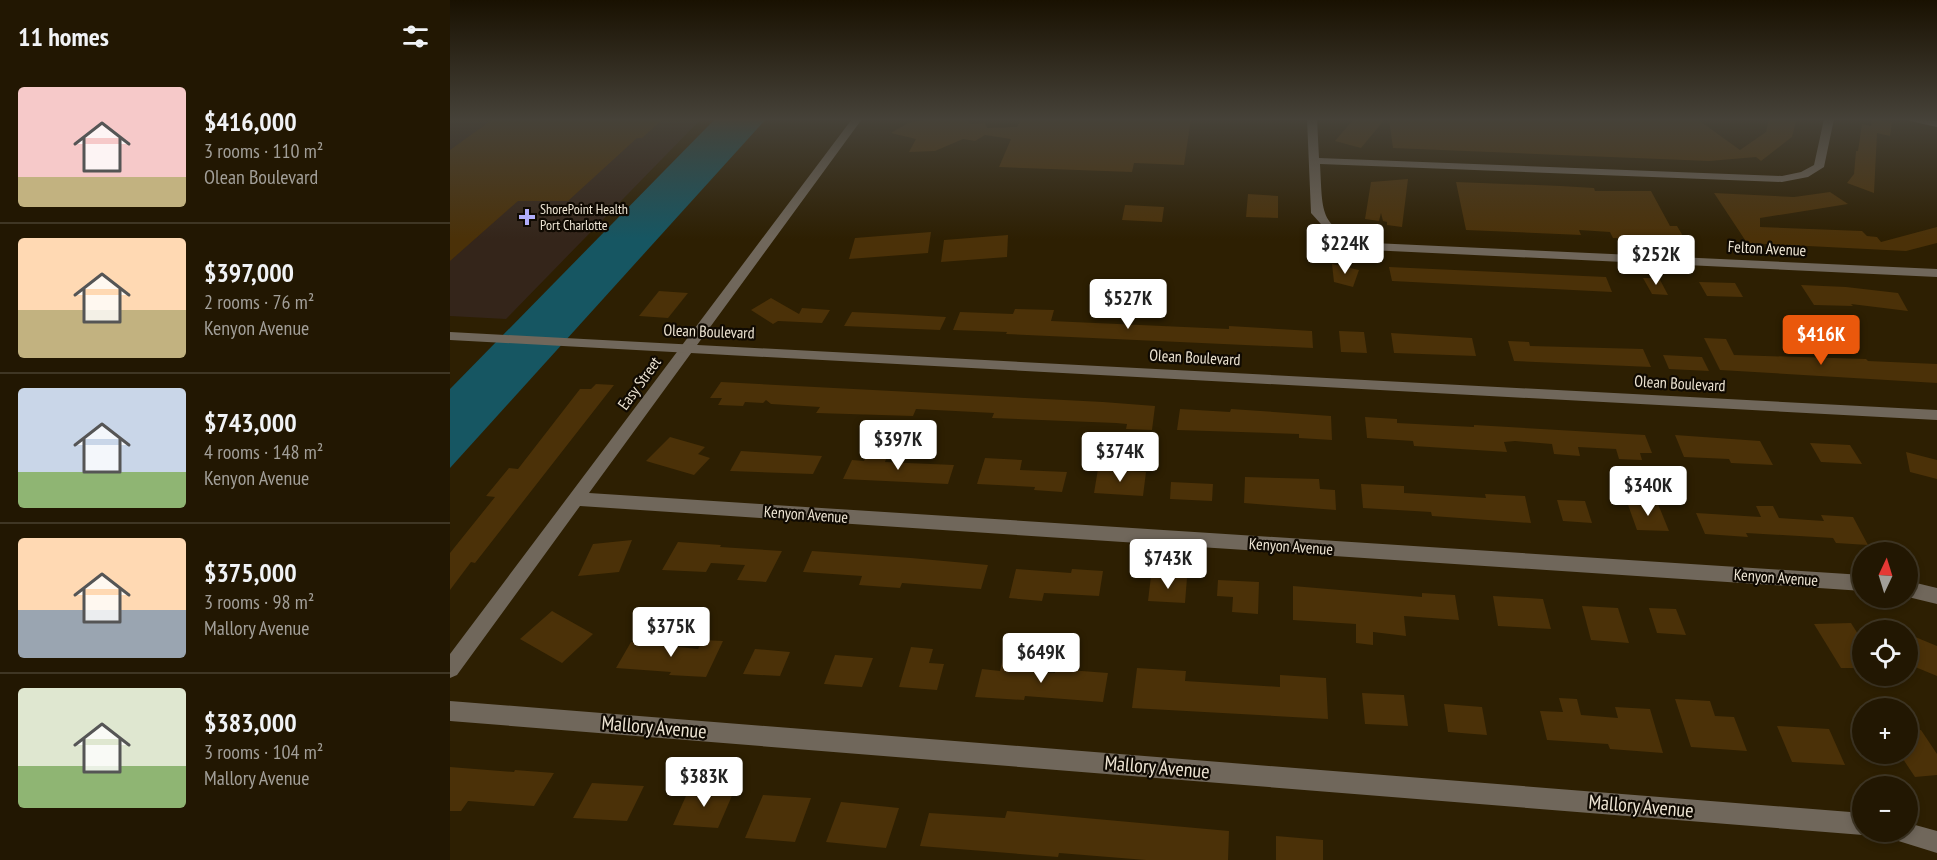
<!DOCTYPE html>
<html lang="en">
<head>
<meta charset="utf-8">
<style>
  body { margin:0; font-family:"PT Sans Narrow",sans-serif; background:#2a200c; color:#f1f3f6; height:100vh; display:flex; flex-direction:column; font-size:22px; white-space:nowrap }
  * { box-sizing:border-box; margin:0 }
  p { font-size:20px; color:#a29f99 }
  .icon { flex:none; width:33px; height:33px; fill:none; stroke:currentColor; stroke-width:2; stroke-linecap:round; stroke-linejoin:round }
  .map { position:relative; flex:1; overflow:hidden }
  .sheet { display:flex; flex-direction:column; background:#221702; width:450px }
  .sheet>* { flex:none }
  .needle { width:39px; rotate:4deg }
  .buttons { position:absolute; left:1402px; top:542px; display:grid; gap:12px }
  .buttons a { display:grid; place-items:center; width:66px; height:66px; border-radius:50%; background:#221702; box-shadow:0 3px 9px #0003,0 0 0 2px #3f3624; font-size:30px }
  .price { position:absolute; translate:-50% -51px; padding:0 14px; border-radius:6px; background:#fff; color:#222; font-size:20px; line-height:39px; filter:drop-shadow(0 2px 3px #0008) }
  .price::after { content:''; position:absolute; left:50%; top:36px; width:18px; height:14px; margin-left:-9px; background:inherit; clip-path:polygon(0 0,100% 0,50% 100%) }
  .price.on { background:#ea580c; color:#fff }
  ul { padding:0; list-style:none }
  li { display:flex; align-items:center; gap:18px; height:150px; padding:0 18px }
  li+li { border-top:2px solid #3f3624 }
  li span { display:grid; place-items:center; flex:none; width:168px; height:120px; border-radius:6px; color:#555 }
  li>.icon { margin-inline-start:auto }
  span .icon { width:72px; height:72px; fill:#fffc; stroke-width:1 }
  li b { font-size:26px }
  h2 { display:flex; justify-content:space-between; align-items:center; height:72px; padding:0 18px; font-size:26px }
  main { display:flex; flex:1; min-height:0 }
  .map>svg:first-child { display:block }
  .medical { fill:#34251a }
  .water { fill:#165662 }
  .building { fill:#4b3108 }
  .lines { fill:none; stroke-linecap:round; stroke-linejoin:round }
  .minor { fill:#70675b; fill-rule:evenodd }
  .tertiary { fill:#70675b; fill-rule:evenodd }
  .poi-dot { fill:#b1adfa; stroke:#100a02; stroke-width:2 }
  .labels { text-anchor:middle; dominant-baseline:central; stroke-width:4.5; stroke-linejoin:round; paint-order:stroke }
  .far-poi-label { font-size:14px; fill:#ede4d3; stroke:#100a02; text-anchor:start }
  .street-label { font-size:16px; fill:#ede4d3; stroke:#100a02 }
  .near-street-label { font-size:20px; fill:#ede4d3; stroke:#100a02 }
</style>
</head>
<body>
<main>
<section class="sheet">
<h2>11 homes<svg class="icon" aria-label="filters" viewBox="0 0 24 24"><path d="M4 7h16M4 17h16"/><circle cx="9" cy="7" r="2"/><circle cx="15" cy="17" r="2"/></svg></h2>
<ul>
<li><span style="background:linear-gradient(#f6c9c9 75%,#c2b280 0)"><svg class="icon" aria-label="home" viewBox="0 0 24 24"><path d="M3 11l9-7 9 7M6 9v11h12V9"/></svg></span><div><b>$416,000</b><p>3 rooms · 110 m²</p><p>Olean Boulevard</p></div></li>
<li><span style="background:linear-gradient(#ffd9b3 60%,#c2b280 0)"><svg class="icon" aria-label="home" viewBox="0 0 24 24"><path d="M3 11l9-7 9 7M6 9v11h12V9"/></svg></span><div><b>$397,000</b><p>2 rooms · 76 m²</p><p>Kenyon Avenue</p></div></li>
<li><span style="background:linear-gradient(#c9d6e8 70%,#8fb573 0)"><svg class="icon" aria-label="home" viewBox="0 0 24 24"><path d="M3 11l9-7 9 7M6 9v11h12V9"/></svg></span><div><b>$743,000</b><p>4 rooms · 148 m²</p><p>Kenyon Avenue</p></div></li>
<li><span style="background:linear-gradient(#ffd9b3 60%,#9aa5b1 0)"><svg class="icon" aria-label="home" viewBox="0 0 24 24"><path d="M3 11l9-7 9 7M6 9v11h12V9"/></svg></span><div><b>$375,000</b><p>3 rooms · 98 m²</p><p>Mallory Avenue</p></div></li>
<li><span style="background:linear-gradient(#dfe7d0 65%,#8fb573 0)"><svg class="icon" aria-label="home" viewBox="0 0 24 24"><path d="M3 11l9-7 9 7M6 9v11h12V9"/></svg></span><div><b>$383,000</b><p>3 rooms · 104 m²</p><p>Mallory Avenue</p></div></li>
</ul>
</section>
<div class="map">
<svg width="1487" height="860" viewBox="0 0 1487 860">
  <rect width="100%" height="100%" fill="#2d1f02"/>
  <path class="medical" d="M0,119H251L56,319L0,316Z"/>
  <path class="water" d="M265,119H316L0,468V389Z"/>
  <g class="building">
    <path d="M43,119H213L192,138H187L118,201H68L0,261V150Z"/>
    <path d="M480,119H517L521,124L535,123L537,128L567,127L571,119H741L734,165L684,163L682,172L549,167L561,139L535,135L525,141L513,139L485,151L459,152L466,139L441,133L458,123Z"/>
    <path d="M904,119H935L911,148L885,141Z"/>
    <path d="M939,119H1247L1290,150L1316,132L1319,119L1346,121L1342,137L1311,161L1306,157L1259,161L943,148Z"/>
    <path d="M1422,119L1442,122L1440,136L1427,133L1424,193L1397,183L1404,174L1406,151H1408L1412,124L1421,126Z"/>
    <path d="M958,179L952,227L937,225V222L933,221L931,213L929,221L915,219L921,182Z"/>
    <path d="M1006,182L1111,186L1144,188L1145,191H1201L1220,226H1227L1236,241L1163,238L1160,232L1129,230L1131,235L1016,230Z"/>
    <path d="M1380,192L1398,204L1310,218V227L1412,231L1417,236L1427,237L1431,242L1487,227V243L1456,251L1297,243L1264,193L1344,197Z"/>
    <path d="M798,194L828,196V218L796,217Z"/>
    <path d="M675,205L714,207L712,222L672,220Z"/>
    <path d="M481,232L478,253L399,259L405,238Z"/>
    <path d="M558,235L557,257L491,262L494,240Z"/>
    <path d="M882,264L909,270L903,287L884,282Z"/>
    <path d="M939,267L1156,277L1162,292L942,281Z"/>
    <path d="M1193,278H1209L1218,295L1202,294Z"/>
    <path d="M1249,282L1285,283L1293,297L1257,296Z"/>
    <path d="M1351,285L1396,287L1448,293L1458,311L1401,304L1403,306L1364,305Z"/>
    <path d="M209,291L238,293L218,318L189,316Z"/>
    <path d="M321,298L349,314L352,308L380,310L372,323L328,321L323,324L301,310Z"/>
    <path d="M565,309L604,310L601,321L779,329V326L862,331L863,348L556,334L557,332L503,330L510,312L563,314Z"/>
    <path d="M402,312L444,314L496,317L490,330L394,326Z"/>
    <path d="M889,331L914,332L917,353L891,352Z"/>
    <path d="M941,333L1022,338L1026,356L944,353Z"/>
    <path d="M1254,338L1276,339L1284,355L1416,359L1418,361L1487,364V383L1270,370Z"/>
    <path d="M1058,341L1079,342L1080,346L1193,349L1201,367L1064,361Z"/>
    <path d="M1213,355L1252,357L1259,371L1219,369Z"/>
    <path d="M271,382L653,402L705,406L702,430L676,429L677,424L666,423L542,418L544,413L466,409L463,416L366,413L370,407L321,404L316,400L313,403L295,402L293,406L268,405L272,398H260Z"/>
    <path d="M146,384L164,385L25,563L21,562L0,590V553L45,497L36,496L59,468L68,469L130,389H141Z"/>
    <path d="M730,409L780,412L781,409L881,416L882,440L849,438V434L727,430Z"/>
    <path d="M915,417L947,419V423L1024,427V425L1195,435L1202,453H1190L1192,460L1169,459L1166,449L1128,447L1130,456L1104,454L1102,444L1065,441L1054,442L1057,452L964,446L963,441L917,438Z"/>
    <path d="M1225,435L1310,441L1323,465L1281,463L1279,459L1234,457Z"/>
    <path d="M220,437L255,447L248,454L260,458L244,475L196,461Z"/>
    <path d="M1360,443L1400,445L1412,464L1371,462Z"/>
    <path d="M291,451L372,456L363,474L280,471Z"/>
    <path d="M1456,452L1487,460V479L1460,472Z"/>
    <path d="M417,455L437,456L435,462L504,465L498,484L393,479L402,460L414,461Z"/>
    <path d="M535,458L572,460L570,470L617,472L612,492L584,490L585,487L527,484Z"/>
    <path d="M648,469L696,472L693,496L644,493Z"/>
    <path d="M795,477L869,479L870,489L885,490L886,510L794,503Z"/>
    <path d="M721,482L763,484L762,501L720,499Z"/>
    <path d="M911,484L954,486V493L1036,498L1035,494L1075,496L1081,523L982,516L981,512L913,508Z"/>
    <path d="M1107,500L1135,501L1142,523L1113,521Z"/>
    <path d="M1177,502L1208,504L1219,531L1187,530Z"/>
    <path d="M1306,506H1323L1329,518L1374,521L1371,515L1403,517L1418,545L1386,543L1383,538L1296,533L1298,537L1255,534L1246,513L1311,517Z"/>
    <path d="M182,540L169,572L128,576L143,544Z"/>
    <path d="M228,542L271,545L270,547L332,551L316,582L287,580L295,565L261,563L256,572L212,570Z"/>
    <path d="M362,551L461,558L538,565L531,589L452,583L450,588L409,585L412,576L353,572Z"/>
    <path d="M566,569L621,573L622,569L653,571L649,596L594,593L592,601L559,598Z"/>
    <path d="M701,576L737,578L735,603L698,601Z"/>
    <path d="M768,580L809,582L808,614L782,612L783,597L767,596Z"/>
    <path d="M843,586L972,597V593L1005,595L1009,620L954,616L956,636L923,632V645L906,643V624L843,620Z"/>
    <path d="M1043,596L1093,599L1101,629L1048,626Z"/>
    <path d="M1132,606L1168,608L1179,643L1141,640Z"/>
    <path d="M1199,608L1226,609L1236,635L1207,633Z"/>
    <path d="M102,611L143,634L112,663L70,639Z"/>
    <path d="M1401,623L1413,642V668H1391L1364,624Z"/>
    <path d="M1458,634L1487,646V676L1458,664Z"/>
    <path d="M253,640L273,641L256,677L219,675L221,672L166,668L181,642L248,649Z"/>
    <path d="M461,647L483,649L479,663L494,664L487,690L449,687Z"/>
    <path d="M305,649L340,652L330,676L293,674Z"/>
    <path d="M385,655L423,658L412,687L374,684Z"/>
    <path d="M553,658L568,659L565,671L605,673V669L658,673L653,702L575,696L574,700L525,697L532,669L550,671Z"/>
    <path d="M687,668L736,671L735,681L830,687V675L876,678L878,719L682,708Z"/>
    <path d="M912,693L954,695L958,726L915,724Z"/>
    <path d="M1109,698L1127,699L1131,715L1168,718L1165,707L1200,709L1213,753L1160,749L1158,744L1097,740L1090,711L1113,712Z"/>
    <path d="M1225,699L1260,701L1265,716L1284,717L1297,751L1241,747Z"/>
    <path d="M994,704L1032,707L1037,735L998,732Z"/>
    <path d="M1327,726L1379,729L1395,765L1342,762Z"/>
    <path d="M1471,730L1487,754V775L1465,777L1449,753H1458V731Z"/>
    <path d="M0,767L64,772L65,770L104,773L84,806L18,801L11,811H0Z"/>
    <path d="M142,783L194,786L177,821L123,818Z"/>
    <path d="M240,787L284,791L268,828L223,825Z"/>
    <path d="M313,795L361,798L345,842L295,838Z"/>
    <path d="M391,802L449,808L436,848L376,842Z"/>
    <path d="M557,811L779,831L778,860H696L609,853L608,857L470,846L479,813L555,818Z"/>
    <path d="M826,836L873,840V860H826Z"/>
  </g>
  <g class="lines">
    <g class="minor">
      <path d="M402,119H412L139,493L1413,575V591L130,506L7,675L0,678V654Z"/>
      <path d="M857,119H867L869,158L1332,176L1351,172L1364,165L1374,119H1384L1374,167L1358,177L1332,182L870,164C873,215 868,229 923,243L1487,269V277L919,250L894,242L880,234L861,213Z"/>
      <path d="M1458,119L1487,121V127L1460,121Z"/>
      <path d="M1458,581L1487,588V604L1458,597Z"/>
      <path d="M0,701L1413,813V831H1421L1413,835L0,721Z"/>
      <path d="M1458,823L1487,831V853L1442,839L1439,831H1458Z"/>
    </g>
    <path class="tertiary" d="M0,332L1487,410V420L0,340Z"/>
  </g>
  <linearGradient id="sky" x2="0" y2="1"><stop stop-color="#191101"/><stop offset="0.5" stop-color="#464239"/><stop offset="1" stop-color="#464239" stop-opacity="0"/></linearGradient>
  <rect width="1487" height="239" fill="url(#sky)"/>
  <path class="poi-dot" d="M74 208h6v6h6v6h-6v6h-6v-6h-6v-6h6z"/>
  <g class="labels">
    <g class="far-poi-label">
      <text x="90" y="209">ShorePoint Health<tspan x="90" dy="16">Port Charlotte</tspan></text>
    </g>
    <g class="street-label">
      <text transform="translate(1317 248) rotate(3)">Felton Avenue</text>
      <text transform="translate(259 331) rotate(2)">Olean Boulevard</text>
      <text transform="translate(745 357) rotate(3)">Olean Boulevard</text>
      <text transform="translate(189 383) rotate(-54)">Easy Street</text>
      <text transform="translate(1230 383) rotate(3)">Olean Boulevard</text>
      <text transform="translate(356 514) rotate(4)">Kenyon Avenue</text>
      <text transform="translate(841 546) rotate(4)">Kenyon Avenue</text>
      <text transform="translate(1326 577) rotate(4)">Kenyon Avenue</text>
    </g>
    <g class="near-street-label">
      <text transform="translate(204 727) rotate(5)">Mallory Avenue</text>
      <text transform="translate(707 767) rotate(5)">Mallory Avenue</text>
      <text transform="translate(1191 806) rotate(5)">Mallory Avenue</text>
    </g>
  </g>
</svg>
<div class="buttons">
<a><svg class="needle" viewBox="-14 -14 28 28"><path d="M0-13l5 13h-10z" fill="#e53935"/><path d="M0 13l5-13h-10z" fill="#a29f99"/></svg></a>
<a><svg class="icon" aria-label="locate" viewBox="0 0 24 24"><circle cx="12" cy="12" r="6"/><path d="M12 2v4M12 18v4M2 12h4M18 12h4"/></svg></a>
<a>+</a>
<a>−</a>
</div>
<b class="price" style="left:895px;top:275px">$224K</b>
<b class="price" style="left:1206px;top:286px">$252K</b>
<b class="price" style="left:678px;top:330px">$527K</b>
<b class="price on" style="left:1371px;top:366px">$416K</b>
<b class="price" style="left:448px;top:471px">$397K</b>
<b class="price" style="left:670px;top:483px">$374K</b>
<b class="price" style="left:1198px;top:517px">$340K</b>
<b class="price" style="left:718px;top:590px">$743K</b>
<b class="price" style="left:221px;top:658px">$375K</b>
<b class="price" style="left:591px;top:684px">$649K</b>
<b class="price" style="left:254px;top:808px">$383K</b>
</div>
</main>
</body>
</html>
